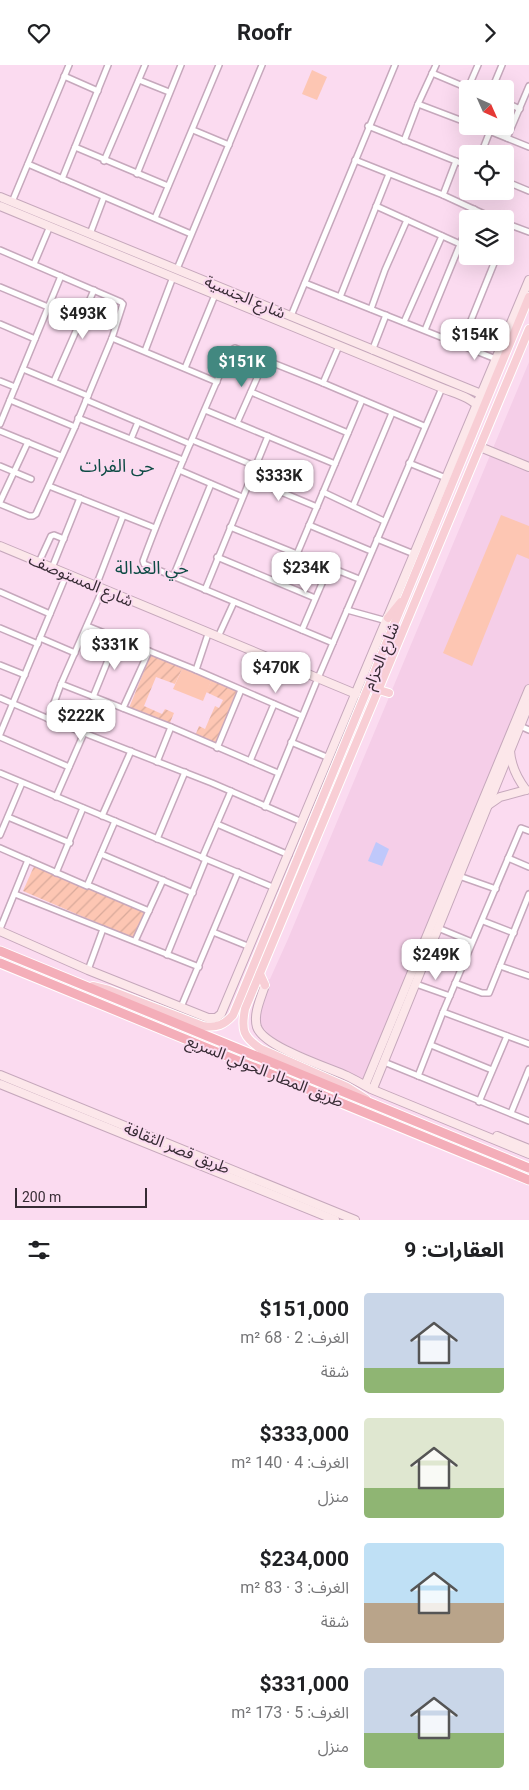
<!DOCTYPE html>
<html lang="ar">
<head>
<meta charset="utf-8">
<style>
  body { margin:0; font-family:Roboto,"Noto Sans Arabic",sans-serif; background:#f2f2f2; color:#202124; direction:rtl; height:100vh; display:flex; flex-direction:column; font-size:19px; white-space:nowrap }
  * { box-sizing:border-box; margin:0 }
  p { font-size:16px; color:#757577 }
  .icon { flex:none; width:28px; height:28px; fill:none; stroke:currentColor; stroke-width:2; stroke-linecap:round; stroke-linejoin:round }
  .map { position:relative; height:1155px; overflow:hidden; direction:ltr }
  .details { display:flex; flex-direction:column; background:#fff; flex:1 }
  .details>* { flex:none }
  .needle { width:32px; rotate:135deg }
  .fabs { position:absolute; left:459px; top:15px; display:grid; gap:10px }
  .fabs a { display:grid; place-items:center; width:55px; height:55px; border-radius:5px; background:#fff; box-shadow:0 5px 20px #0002; font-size:25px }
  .scale { position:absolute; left:15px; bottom:12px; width:132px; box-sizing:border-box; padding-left:5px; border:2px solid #372b34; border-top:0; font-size:14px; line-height:18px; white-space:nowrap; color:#372b34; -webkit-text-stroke:4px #fbdbf0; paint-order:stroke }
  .price { position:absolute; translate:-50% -42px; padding:0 11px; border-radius:10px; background:#fff; color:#222; font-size:16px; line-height:32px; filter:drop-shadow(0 1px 2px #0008) }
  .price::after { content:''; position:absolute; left:50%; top:30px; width:15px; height:11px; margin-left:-8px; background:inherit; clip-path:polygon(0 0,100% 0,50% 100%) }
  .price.selected { background:#428880; color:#fff }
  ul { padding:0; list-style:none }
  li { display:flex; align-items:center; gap:15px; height:125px; padding:0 25px }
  li span { display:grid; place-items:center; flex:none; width:140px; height:100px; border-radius:5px; color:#555 }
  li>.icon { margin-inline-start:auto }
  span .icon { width:60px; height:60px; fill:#fffc; stroke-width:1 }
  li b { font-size:21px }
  h2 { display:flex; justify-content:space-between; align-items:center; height:60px; padding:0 25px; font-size:21px }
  header { display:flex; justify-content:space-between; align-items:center; height:65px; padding:0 25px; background:#fff; font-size:22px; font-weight:700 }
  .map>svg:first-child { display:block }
  .built { fill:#f5cee8 }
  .green { fill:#fdc6b3 }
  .garden { fill:url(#garden-furrows) }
  .water { fill:#bfc8fb }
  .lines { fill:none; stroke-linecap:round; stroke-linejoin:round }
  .street-casing { stroke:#c6a8bc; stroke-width:8 }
  .secondary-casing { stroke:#c6a8bc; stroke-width:10 }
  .primary-casing { stroke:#fff; stroke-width:10 }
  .highway-casing { stroke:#fff; stroke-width:11 }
  .street { stroke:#fff; stroke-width:5 }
  .secondary { stroke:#fce7ea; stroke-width:8 }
  .primary { stroke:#f8ced5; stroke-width:8 }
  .highway { stroke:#f4aeb9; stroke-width:9 }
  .labels { text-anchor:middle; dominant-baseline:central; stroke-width:4; stroke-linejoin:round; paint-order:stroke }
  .street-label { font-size:16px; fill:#372b34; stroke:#fbdbf0 }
  .neighbourhood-label { font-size:18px; fill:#0e4b45; stroke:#fbdbf0 }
</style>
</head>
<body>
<header><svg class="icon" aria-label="forward" viewBox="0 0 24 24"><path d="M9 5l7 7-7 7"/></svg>Roofr<svg class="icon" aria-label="heart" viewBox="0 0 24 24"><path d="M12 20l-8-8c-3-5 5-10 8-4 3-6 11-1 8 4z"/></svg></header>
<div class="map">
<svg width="529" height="1155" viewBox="0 0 529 1155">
  <defs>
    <pattern id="garden-furrows" width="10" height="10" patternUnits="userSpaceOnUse" patternTransform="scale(1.25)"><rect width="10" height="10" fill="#fdc6b3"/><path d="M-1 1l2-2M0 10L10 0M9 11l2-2" fill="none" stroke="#d9aa9b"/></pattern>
  </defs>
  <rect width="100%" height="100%" fill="#fbdbf0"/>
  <path class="built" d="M529,297V620L365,1016L284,979L270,970L261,960L257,946L263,917L270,914L288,874Z"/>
  <g class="green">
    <path d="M312,5L327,12L317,35L302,29Z"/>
    <path d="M501,450L529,461V494L517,489L472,601L443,588Z"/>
    <path d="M183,602L212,614L203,636L173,624Z"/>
  </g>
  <g class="garden">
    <path d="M151,589L183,602L175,619L156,612L144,641L162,649L165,644L174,648L169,660L129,643Z"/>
    <path d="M212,614L239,626L215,680L195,671L199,661L205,664L215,641L219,643L223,635L206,627Z"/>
    <path d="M35,799L147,847L135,874L23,826Z"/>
  </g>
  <path class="water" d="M376,777L389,784L382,801L368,796Z"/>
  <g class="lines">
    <g class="street-casing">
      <g id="street">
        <path d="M432,8L470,24"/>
        <path d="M64,11L98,26"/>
        <path d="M139,15L169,27"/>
        <path d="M468,23L478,0"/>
        <path d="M492,24L502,0"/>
        <path d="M505,37L520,44"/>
        <path d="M418,39L468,58"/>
        <path d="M368,61L468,101"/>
        <path d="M477,61L529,82"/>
        <path d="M193,65L229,80"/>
        <path d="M507,73L529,21"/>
        <path d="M404,76L418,39L436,0"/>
        <path d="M75,82L168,121"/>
        <path d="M481,89L490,66"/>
        <path d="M355,95L443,130L495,154"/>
        <path d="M104,96L145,0"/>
        <path d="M28,99L191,169"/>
        <path d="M137,109L181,0"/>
        <path d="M62,114L108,0"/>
        <path d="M505,116L529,126"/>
        <path d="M443,130L456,96"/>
        <path d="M12,137L69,0"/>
        <path d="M376,141L460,179"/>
        <path d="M155,153L219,0"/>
        <path d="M470,154L474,144"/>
        <path d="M505,158L529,167"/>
        <path d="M90,169L104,132"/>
        <path d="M505,173L510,160"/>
        <path d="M0,185L121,237L123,239L112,273L75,362L36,449L33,451H29L0,439"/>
        <path d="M34,199L50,161"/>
        <path d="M177,204L262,0"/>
        <path d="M305,218L496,294"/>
        <path d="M0,222L48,242"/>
        <path d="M340,232L389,109"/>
        <path d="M371,244L385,205L407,155"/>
        <path d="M291,251L395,0"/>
        <path d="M404,257L442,171"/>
        <path d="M0,259L35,274"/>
        <path d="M425,265L468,160"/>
        <path d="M112,273L217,317"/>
        <path d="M461,280L497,191"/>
        <path d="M145,286L173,212"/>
        <path d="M372,286L386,250"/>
        <path d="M185,303L215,230"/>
        <path d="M23,304L88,331"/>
        <path d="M0,316L15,322"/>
        <path d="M54,316L94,225"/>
        <path d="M323,318L339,281"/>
        <path d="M251,327L348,368"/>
        <path d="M10,335L75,362"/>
        <path d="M86,335L190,379"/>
        <path d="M205,345L335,399"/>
        <path d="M78,353L183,395"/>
        <path d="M237,358L265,295"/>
        <path d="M0,359L61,211"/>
        <path d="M0,366L61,391"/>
        <path d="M131,374L138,357"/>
        <path d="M192,375L255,401"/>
        <path d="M409,398L446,413"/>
        <path d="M0,401L31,414"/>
        <path d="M179,405L242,432"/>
        <path d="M250,414L317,442"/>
        <path d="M49,421L155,463"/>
        <path d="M323,427L384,456"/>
        <path d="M0,437L28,377"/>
        <path d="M353,441L392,348"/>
        <path d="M309,460L371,486"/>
        <path d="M230,462L359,514"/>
        <path d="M377,474L414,489"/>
        <path d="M297,489L362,335"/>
        <path d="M217,492L315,533"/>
        <path d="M39,497L51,471L54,470L64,474"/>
        <path d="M52,503L80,433"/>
        <path d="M173,512L211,419"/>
        <path d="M96,521L123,451"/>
        <path d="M205,525L268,371"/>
        <path d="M0,527L50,549"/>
        <path d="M347,545L387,556"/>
        <path d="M87,561L196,605L302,651"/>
        <path d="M0,563L38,579"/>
        <path d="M302,565L329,502"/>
        <path d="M218,572L234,537"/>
        <path d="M40,573L75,588"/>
        <path d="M333,578L144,499L143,496C169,425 200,355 230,286L235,283L323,318L424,361"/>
        <path d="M0,600L25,610"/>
        <path d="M196,605L207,572"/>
        <path d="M318,613L442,323"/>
        <path d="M61,619L171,662L278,708"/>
        <path d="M93,632L117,573"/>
        <path d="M0,633L56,657L212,718L302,757"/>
        <path d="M123,643L149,586"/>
        <path d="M48,654L61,619L101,528"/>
        <path d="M520,661L529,665"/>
        <path d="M0,669L65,513"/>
        <path d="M0,672L69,702"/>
        <path d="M291,677L329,693"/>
        <path d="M217,683L241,625"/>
        <path d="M250,696L274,639"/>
        <path d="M157,697L171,662"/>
        <path d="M0,708L275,823"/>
        <path d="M56,732L84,668"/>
        <path d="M265,742L316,618"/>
        <path d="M102,751L131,686"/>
        <path d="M8,752L70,778"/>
        <path d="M217,759L289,790"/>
        <path d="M0,770L22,718"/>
        <path d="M157,774L185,707"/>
        <path d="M0,783L87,821L115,756"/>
        <path d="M101,789L193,828"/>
        <path d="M202,793L231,726"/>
        <path d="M508,793L529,802"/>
        <path d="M56,808L83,743"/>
        <path d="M459,811L496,824"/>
        <path d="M88,820L149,846"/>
        <path d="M15,829L199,902"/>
        <path d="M483,856L514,868"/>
        <path d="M438,863L472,877"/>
        <path d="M0,864L28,795"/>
        <path d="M213,867L250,882"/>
        <path d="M135,876L163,815"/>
        <path d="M167,890L206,794"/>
        <path d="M500,901L529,911"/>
        <path d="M88,905L103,864"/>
        <path d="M455,918L482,928H489L529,829"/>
        <path d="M416,919L450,931"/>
        <path d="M181,942L238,807"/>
        <path d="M443,947L529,979"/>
        <path d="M431,980L492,1005"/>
        <path d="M384,997L529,1056"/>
        <path d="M418,1011L443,947L521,763L529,766"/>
        <path d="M479,1037L507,971"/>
        <path d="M511,1048L529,1004"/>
      </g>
    </g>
    <g class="secondary-casing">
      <g id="secondary">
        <path d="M0,132L481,329L484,328"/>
        <path d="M0,141L442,323C453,328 472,332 479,343"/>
        <path d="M480,382L529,402"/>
        <path d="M0,481L356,629"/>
        <path d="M510,686C511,701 517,713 526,725"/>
        <path d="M487,741L500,732L526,725"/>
        <path d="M0,866L88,905L208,953H216L221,949L529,215"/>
        <path d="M265,920C261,933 253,949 257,962C264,982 327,1002 347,1011C356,1015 363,1020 371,1024L529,1089"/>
        <path d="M0,1010L355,1155"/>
        <path d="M366,1018L529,624"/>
        <path d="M0,1019L335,1155"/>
        <path d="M374,1021L529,639"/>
        <path d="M497,1071L529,1084"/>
      </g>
    </g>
    <g class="primary-casing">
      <g id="primary">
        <path d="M388,553L401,537"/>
        <path d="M379,625L389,628"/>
        <path d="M260,909L265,920"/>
        <path d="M93,921L109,925L203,961C217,963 224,960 233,950L529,232"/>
        <path d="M366,1034L347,1022L261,984C243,972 241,965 245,944L529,264"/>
      </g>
    </g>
    <g class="highway-casing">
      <g id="highway">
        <path d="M0,886L529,1103"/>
        <path d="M0,898L529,1115"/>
      </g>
    </g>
    <use href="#street" class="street"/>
    <use href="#secondary" class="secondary"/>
    <use href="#primary" class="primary"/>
    <use href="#highway" class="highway"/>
  </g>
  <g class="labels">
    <g class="street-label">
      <text transform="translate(245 232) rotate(23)">شارع الجنسية</text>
      <text transform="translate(81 515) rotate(23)">شارع المستوصف</text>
      <text transform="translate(381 591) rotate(-68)">شارع الحزام</text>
      <text transform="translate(265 1006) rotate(22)">طريق المطار الحولي السريع</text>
      <text transform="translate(177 1083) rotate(22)">طريق قصر الثقافة</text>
    </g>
    <g class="neighbourhood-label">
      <text x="117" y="400">حی الفرات</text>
      <text x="152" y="502">حي العدالة</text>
    </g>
  </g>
</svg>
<div class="fabs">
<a><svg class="needle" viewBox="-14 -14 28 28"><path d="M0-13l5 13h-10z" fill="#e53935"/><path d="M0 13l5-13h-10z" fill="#757577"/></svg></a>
<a><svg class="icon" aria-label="locate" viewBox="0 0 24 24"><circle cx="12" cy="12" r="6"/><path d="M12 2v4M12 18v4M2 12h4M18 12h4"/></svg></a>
<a><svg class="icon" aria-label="layers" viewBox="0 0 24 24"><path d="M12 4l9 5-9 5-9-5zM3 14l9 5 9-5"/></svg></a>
</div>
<div class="scale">200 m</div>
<b class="price" style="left:83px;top:275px">$493K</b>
<b class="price" style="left:475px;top:296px">$154K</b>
<b class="price selected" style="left:242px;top:323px">$151K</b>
<b class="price" style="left:279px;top:437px">$333K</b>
<b class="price" style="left:306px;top:529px">$234K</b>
<b class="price" style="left:115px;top:606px">$331K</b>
<b class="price" style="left:276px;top:629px">$470K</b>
<b class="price" style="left:81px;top:677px">$222K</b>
<b class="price" style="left:436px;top:916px">$249K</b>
</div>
<section class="details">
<h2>العقارات: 9<svg class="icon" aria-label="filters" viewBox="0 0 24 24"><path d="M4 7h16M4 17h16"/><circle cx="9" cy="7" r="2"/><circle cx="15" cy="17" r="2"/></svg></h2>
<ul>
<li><span style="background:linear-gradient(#c9d6e8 75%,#8fb573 0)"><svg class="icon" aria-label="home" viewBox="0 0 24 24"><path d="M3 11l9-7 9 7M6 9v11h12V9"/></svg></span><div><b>$151,000</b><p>الغرف: 2 · 68 m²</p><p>شقة</p></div></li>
<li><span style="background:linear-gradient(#dfe7d0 70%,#8fb573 0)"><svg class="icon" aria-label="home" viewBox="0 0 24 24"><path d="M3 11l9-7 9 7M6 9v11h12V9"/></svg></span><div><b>$333,000</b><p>الغرف: 4 · 140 m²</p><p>منزل</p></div></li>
<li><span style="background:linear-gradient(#bfe0f5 60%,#b9a48a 0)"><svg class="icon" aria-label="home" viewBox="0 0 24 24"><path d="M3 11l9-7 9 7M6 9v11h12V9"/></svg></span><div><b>$234,000</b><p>الغرف: 3 · 83 m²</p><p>شقة</p></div></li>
<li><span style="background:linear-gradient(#c9d6e8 65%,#8fb573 0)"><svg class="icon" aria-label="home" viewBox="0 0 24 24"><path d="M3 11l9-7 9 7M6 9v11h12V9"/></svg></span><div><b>$331,000</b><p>الغرف: 5 · 173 m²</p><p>منزل</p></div></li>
</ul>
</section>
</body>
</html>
